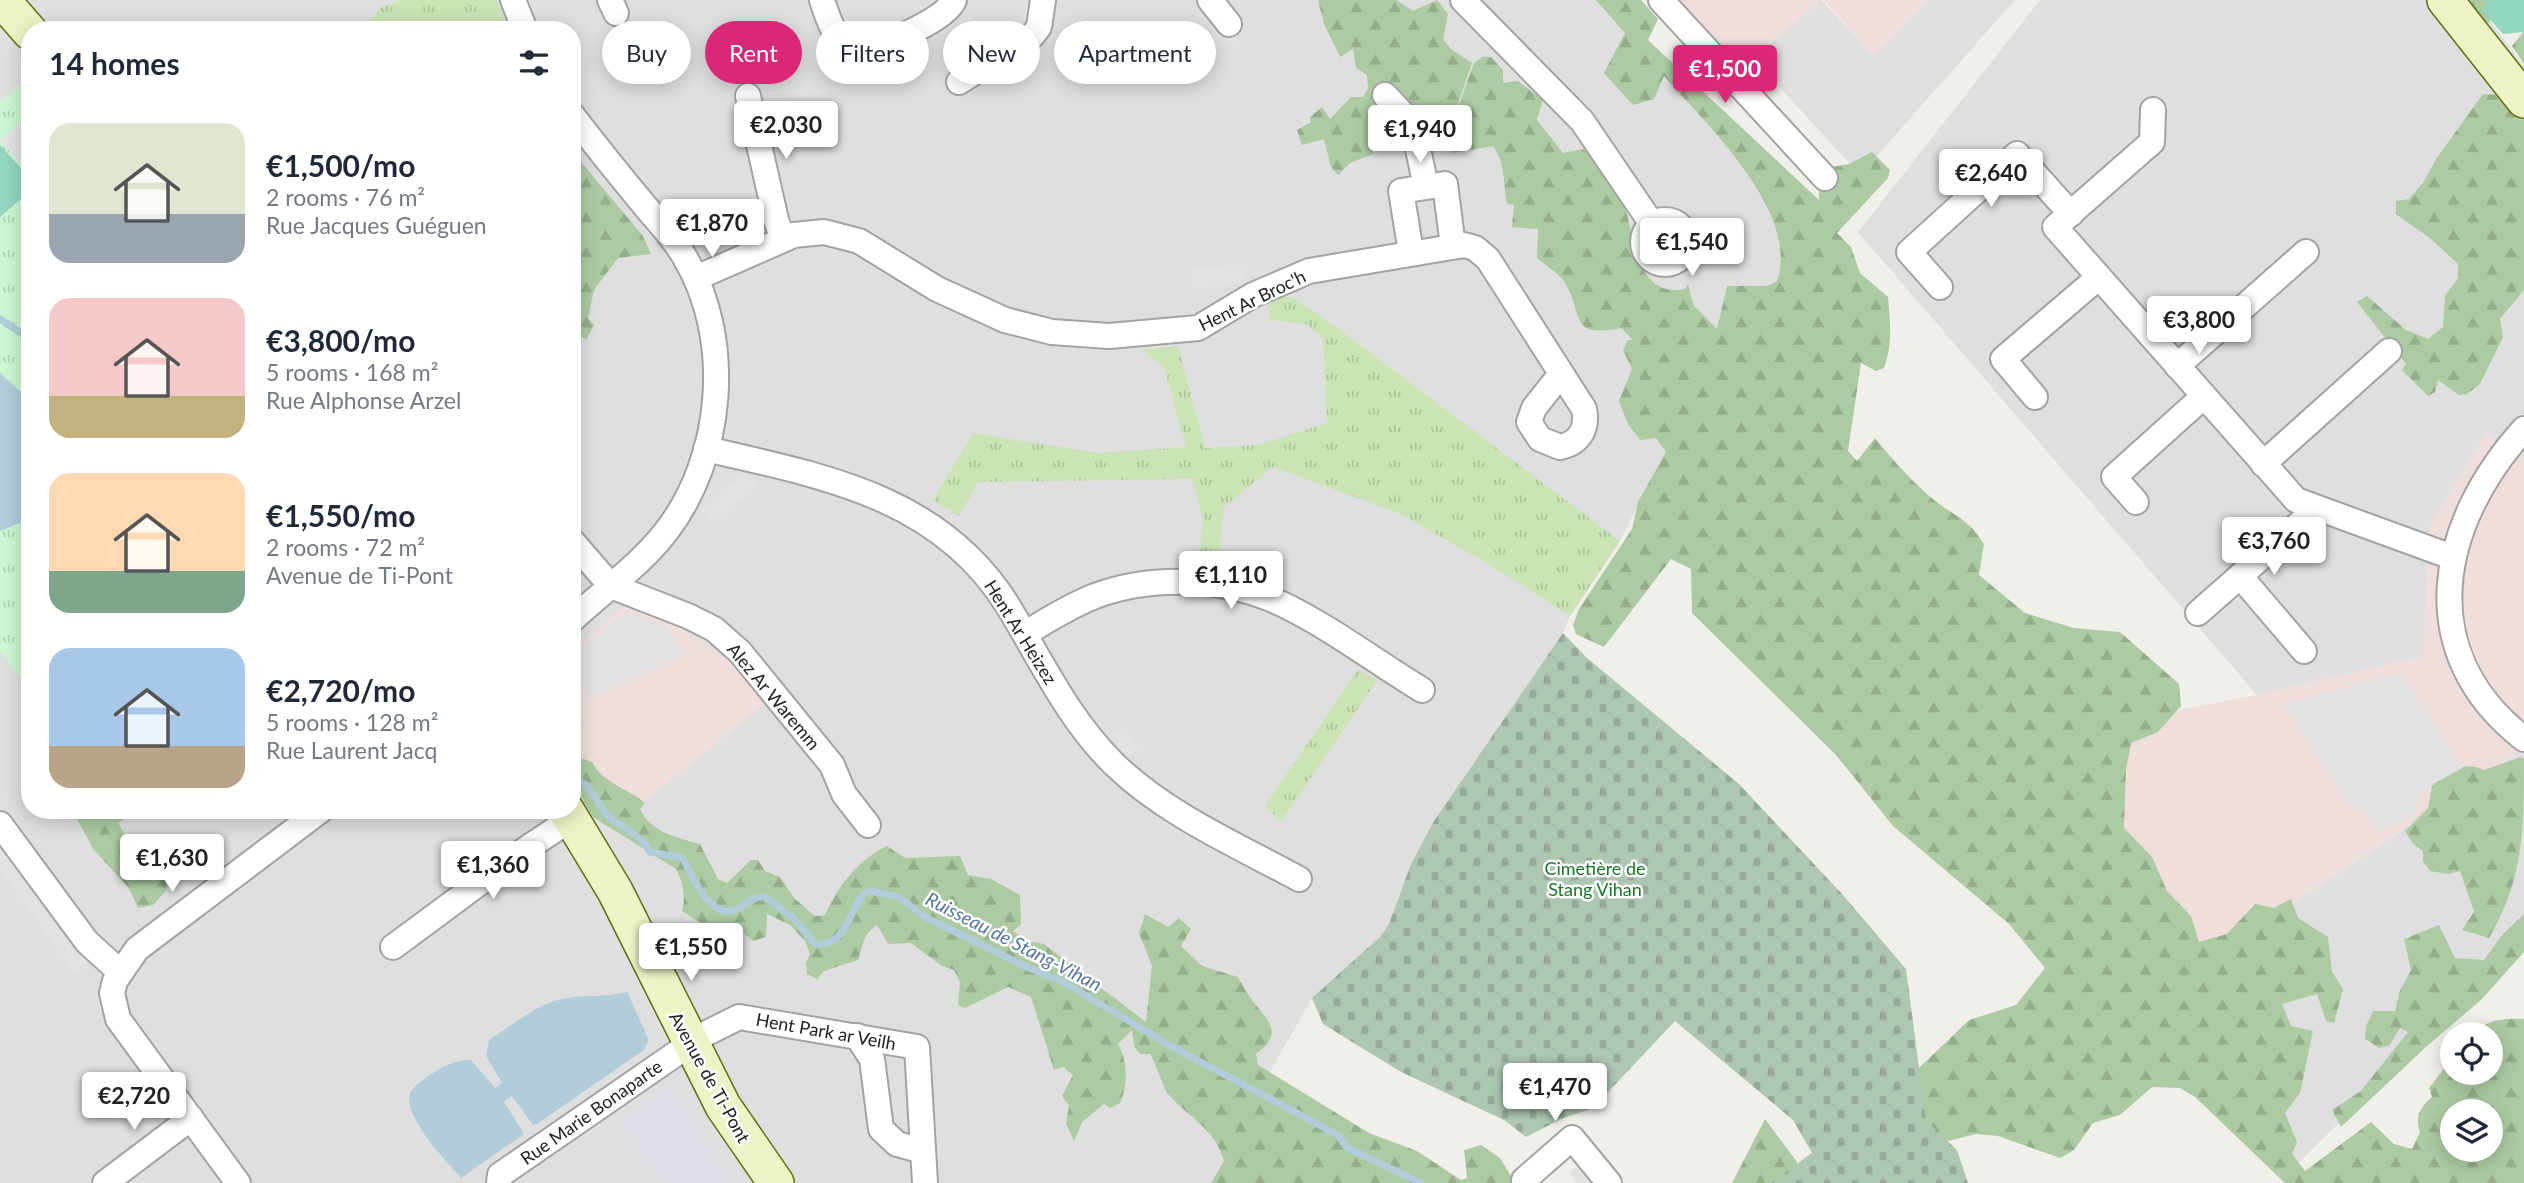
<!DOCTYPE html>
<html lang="en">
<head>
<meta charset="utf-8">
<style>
  body { margin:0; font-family:Lato,sans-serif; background:#f6f6f7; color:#1f2937; height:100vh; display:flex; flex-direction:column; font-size:26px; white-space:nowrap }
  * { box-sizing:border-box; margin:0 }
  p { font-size:23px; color:#747a83 }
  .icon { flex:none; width:38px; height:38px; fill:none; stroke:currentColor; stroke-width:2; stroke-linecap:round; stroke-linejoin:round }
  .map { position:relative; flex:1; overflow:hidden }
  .details { position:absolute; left:21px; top:21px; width:560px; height:798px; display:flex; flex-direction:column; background:#fff; border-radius:28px; box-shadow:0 4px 18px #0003 }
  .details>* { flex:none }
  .banner { position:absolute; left:602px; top:21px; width:665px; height:63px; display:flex; gap:14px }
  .controls { position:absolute; left:2440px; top:1022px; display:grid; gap:14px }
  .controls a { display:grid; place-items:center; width:63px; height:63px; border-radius:50%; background:#fff; box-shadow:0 4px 18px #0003; font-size:35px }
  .price { position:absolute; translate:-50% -60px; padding:0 16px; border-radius:7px; background:#fff; color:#222; font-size:23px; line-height:46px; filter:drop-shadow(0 2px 4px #0008) }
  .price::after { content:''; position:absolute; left:50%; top:42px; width:21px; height:16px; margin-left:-10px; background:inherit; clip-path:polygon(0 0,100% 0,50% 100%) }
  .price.active { background:#db2777; color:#fff }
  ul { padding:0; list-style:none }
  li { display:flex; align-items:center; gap:21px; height:175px; padding:0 28px }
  li span { display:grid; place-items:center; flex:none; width:196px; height:140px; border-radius:21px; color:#555 }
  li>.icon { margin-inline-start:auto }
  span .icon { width:84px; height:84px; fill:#fffc; stroke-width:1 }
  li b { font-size:30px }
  h2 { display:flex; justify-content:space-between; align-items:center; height:84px; padding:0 28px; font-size:30px }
  .pill { padding:0 24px; border-radius:32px; background:#fff; box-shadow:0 4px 18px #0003; font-size:24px; line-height:63px }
  .pill.active { background:#db2777; color:#fff }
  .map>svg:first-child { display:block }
  .residential { fill:#e0dfdf; fill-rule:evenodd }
  .commercial { fill:#efdedc }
  .grass { fill:url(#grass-tufts) }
  .forest { fill:url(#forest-firs); fill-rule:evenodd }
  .cemetery { fill:url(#cemetery-stones) }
  .park { fill:url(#park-tufts) }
  .pitch { fill:#92d6c0 }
  .parking { fill:#e2e2e2 }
  .plaza { fill:#dfdee7 }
  .water { fill:#b0cdd9 }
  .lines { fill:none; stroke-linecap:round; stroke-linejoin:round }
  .stream { stroke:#b0cdd9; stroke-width:7 }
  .street-casing { stroke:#a3a3a3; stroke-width:28 }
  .secondary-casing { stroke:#5f6f12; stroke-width:38 }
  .street { stroke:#fff; stroke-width:24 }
  .secondary { stroke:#eef3c5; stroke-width:35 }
  .labels { text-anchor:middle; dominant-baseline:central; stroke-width:5; stroke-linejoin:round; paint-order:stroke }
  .street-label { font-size:18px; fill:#222; stroke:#fff }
  .park-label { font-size:18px; fill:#197628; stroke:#fff }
  .water-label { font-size:19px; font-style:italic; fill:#5475a0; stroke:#fff }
</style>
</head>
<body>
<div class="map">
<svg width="2524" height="1183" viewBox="0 0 2524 1183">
  <defs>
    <pattern id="grass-tufts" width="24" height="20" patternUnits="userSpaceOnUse" patternTransform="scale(1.75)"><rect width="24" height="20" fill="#cae4b6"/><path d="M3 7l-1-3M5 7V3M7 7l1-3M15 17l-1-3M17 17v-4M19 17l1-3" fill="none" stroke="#adc39c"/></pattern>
    <pattern id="forest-firs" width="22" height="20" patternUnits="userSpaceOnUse" patternTransform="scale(1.75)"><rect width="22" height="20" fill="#accba3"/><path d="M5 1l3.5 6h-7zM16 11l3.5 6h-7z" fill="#94ae8c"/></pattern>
    <pattern id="cemetery-stones" width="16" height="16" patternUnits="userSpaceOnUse" patternTransform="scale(1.75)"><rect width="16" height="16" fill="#adc7b3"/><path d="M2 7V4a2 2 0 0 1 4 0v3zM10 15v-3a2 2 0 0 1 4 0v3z" fill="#95ab9a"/></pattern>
    <pattern id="park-tufts" width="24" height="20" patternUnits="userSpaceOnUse" patternTransform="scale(1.75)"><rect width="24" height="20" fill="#cdf4d3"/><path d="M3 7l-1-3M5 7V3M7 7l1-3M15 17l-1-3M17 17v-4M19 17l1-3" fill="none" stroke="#b0d1b5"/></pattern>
  </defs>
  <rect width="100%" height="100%" fill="#f1efea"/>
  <g class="residential">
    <path d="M0,0H1598L1816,242L1648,485L1620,541L1570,616L1563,633L1434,821L1389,924L1381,936L1312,998L1224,1152L1260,1183H0ZM30,30H572V810H30Z"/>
    <path d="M1821,0L1874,55L1929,0H2015L1860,175L1753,58Z"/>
    <path d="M2040,0H2489L2482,10L2524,66V456L2520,460L2487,432L2429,529L2424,656L2257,695L1858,232Z"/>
    <path d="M2524,738V931L2491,974L2298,1163L2278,1139L2198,966L2512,757Z"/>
  </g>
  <g class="commercial">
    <path d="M1667,0H1821L1753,58L1726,68Z"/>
    <path d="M1824,0H1929L1874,56Z"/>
    <path d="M2487,432L2520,460L2524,455V738L2512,756L2198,966L2106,824L2113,723L2257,695L2424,656L2429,529Z"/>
    <path d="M624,607H638L679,626L733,663L766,702L629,814L582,769L572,749V651Z"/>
  </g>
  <g class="grass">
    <path d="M402,0H496L510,30H370L366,25L380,8Z"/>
    <path d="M1278,295L1296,299L1341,331L1620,541L1570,616L1492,566L1398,513L1273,467L1224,507L1219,552L1233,571L1180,566L1200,549L1203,519L1192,479L978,482L959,516L933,500L973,433L1097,453L1186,447L1164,367L1142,350L1178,346L1205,448L1257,445L1327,423L1323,338L1306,324L1271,320L1268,306Z"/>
    <path d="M1358,669L1377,680L1281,822L1265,806Z"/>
  </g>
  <g class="forest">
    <path d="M1318,0H1396L1413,11L1437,0L1448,14L1443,39L1451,49L1472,63L1449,130H1413L1371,136L1373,154L1350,163L1338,175L1331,167L1324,139L1302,145L1297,130L1311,122L1310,117L1322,107L1330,119L1351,97H1363L1368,88L1367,75L1356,68L1353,49L1340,57L1324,24Z"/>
    <path d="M1596,0H1641L1658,19L1648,40L1819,200V184L1826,168L1849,164L1872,152L1890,170L1888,178L1837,233L1851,247L1860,273L1888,297C1890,322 1893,344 1884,368L1876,371L1861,363L1848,451L1857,461L1875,438C1891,458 1908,477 1927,494C1950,515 1967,516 1984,544L1979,575L2025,613L2074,628L2120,632L2179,684L2181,706L2158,732L2131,743L2126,770L2124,828L2152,857L2167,891L2191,916L2199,942L2227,934L2255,904L2274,908L2291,899L2298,918L2328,937L2332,972L2343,989L2334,1023L2326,1021L2317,994L2282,1004L2291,1026L2313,1031L2300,1093L2285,1113L2297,1142L2292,1154L2305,1171L2371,1122L2394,1144L2412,1149L2420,1132C2414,1116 2421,1107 2432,1097L2429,1088L2452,1058V1073H2490V1034H2473C2487,1019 2504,1018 2524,1019V1183H2285L2195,1097L2180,1088L2152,1087L2120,1115L2093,1123L2074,1150L2060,1158L1998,1136L1976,1134L1908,1151L1895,1103L1920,1067L1969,1020L2016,1005L2045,968L2009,924L1893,826L1837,756L1692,613L1691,569L1671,559L1604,647L1576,634L1573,625L1579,609L1632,529L1638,502L1666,452L1656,438L1640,440L1628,424L1619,401L1632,369L1623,350L1628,340H1633L1621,328C1565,339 1586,313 1563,280C1557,272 1545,265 1537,258L1538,229L1512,227L1514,205L1507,204C1503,184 1506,163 1493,146L1452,153L1450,130L1474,63L1482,57H1491L1503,70V83L1518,81L1543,100L1537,120L1563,153L1583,149C1594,160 1609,172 1617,186C1636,219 1629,300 1685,289L1688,284L1694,306L1717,329L1727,286H1767L1777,281C1801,212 1705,123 1664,76L1654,99L1633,105L1604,73L1625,33ZM2452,1111H2490V1150H2452Z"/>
    <path d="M2454,0H2524L2482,26Z"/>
    <path d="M2524,31V64L2512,46Z"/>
    <path d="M2483,94L2502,95L2524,116V290L2500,319L2503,337L2480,384L2467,394L2459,395L2438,380L2435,392L2428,396L2402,370L2406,364L2357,302L2367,296L2406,330L2428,339L2443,327L2445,296L2458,278V264L2431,239L2396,214V201L2409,199L2423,183L2436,159Z"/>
    <path d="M572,151L643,236L651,254L618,258L594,290L588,318L594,325L586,340L572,330Z"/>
    <path d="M572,755L592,762C603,783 627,788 645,803L640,809C650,832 678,838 700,844L718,879L727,883L751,860H758L765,871L780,877L795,899L815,916L825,915C838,886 858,860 887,846L905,858L960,856L968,875L991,879L1020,895L1021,924L1013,931L1028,941L1044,944L1146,1022L1152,966L1139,933L1145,914L1168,927L1179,918L1191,929L1181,946L1202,966L1238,977C1243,986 1249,997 1256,1005C1273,1026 1281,1035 1256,1054L1258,1065L1369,1133L1417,1151L1461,1180L1467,1178L1464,1150L1481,1145L1500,1158L1515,1183H1211L1224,1161C1215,1128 1189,1118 1168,1094C1164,1089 1156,1064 1150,1054H1140L1134,1046L1132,1030L1118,1044C1128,1062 1128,1085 1120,1103L1110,1108L1104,1104L1082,1122L1074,1141L1066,1124L1069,1106L1062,1096L1073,1075L1063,1067L1054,1070L1031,997L1008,987L965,1008L958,1005L960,982L954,970L942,966L911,943L888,944L877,925C861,936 864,945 858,960L824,971L817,979L807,974L806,963L810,954L805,941L790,925L767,914L766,937L753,941L741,931L718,934L682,911C686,896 683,882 676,869L593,817L572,782Z"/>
    <path d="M2521,757L2524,759C2524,829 2524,878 2489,938L2462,930L2474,912L2460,871L2448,874L2430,871L2423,861V851L2413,844L2405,831L2428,808L2432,786C2447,772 2464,760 2484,770Z"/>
    <path d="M72,810H138L118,823L128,840L153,849L168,869L166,891L153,905L138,908L129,888L94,850Z"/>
    <path d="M2524,914V952L2481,1000L2427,1046L2341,1127L2332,1110L2361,1091L2408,1032L2400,1028L2389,1046L2379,1048L2365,1039L2366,1026L2373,1011H2395L2400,990L2411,970L2404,939L2439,925L2455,958L2484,960L2503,934Z"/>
    <path d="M1765,1119L1797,1162L1805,1183H1732Z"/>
  </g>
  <path class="cemetery" d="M1563,633L1587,658L1739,784L1842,894L1906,969L1926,1121L1957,1150L1968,1183H1771L1812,1153L1793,1120L1675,1021L1593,1108L1561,1119L1526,1137L1504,1120L1401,1072L1323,1024L1312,998L1381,936L1389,924L1411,864L1434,821Z"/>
  <path class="park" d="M30,77V684L26,686L0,651V101Z"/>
  <g class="pitch">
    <path d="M2489,0H2524V32L2503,34L2482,10Z"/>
    <path d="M0,145L30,178V191L0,217Z"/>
  </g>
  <g class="parking">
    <path d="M1212,25L1237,26V43H1212Z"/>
    <path d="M30,114V174L0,140Z"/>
    <path d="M1241,265L1244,285L1192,288L1191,268Z"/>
    <path d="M745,472L757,487L711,523L701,510Z"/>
    <path d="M626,613L667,626L685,654L590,699L572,664V656Z"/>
    <path d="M2402,673L2462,768L2418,793L2416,813L2377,834L2362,805L2351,810L2284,704Z"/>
    <path d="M572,699L575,706L587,727L572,726Z"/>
    <path d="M1122,726L1139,747L1127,757L1110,735Z"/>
    <path d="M0,844L88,965L76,974L0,869Z"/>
    <path d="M1580,1164L1596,1183H1576L1569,1173Z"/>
  </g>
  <path class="plaza" d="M671,1086L673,1091L730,1183H664L620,1121Z"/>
  <g class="water">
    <path d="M0,373L30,400V519L0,531Z"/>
    <path d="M627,992L649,1040L644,1050L537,1124L533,1125L512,1096L504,1102L524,1134L461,1178C447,1162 403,1117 410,1094C413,1086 423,1080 430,1075C444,1066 455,1060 471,1060L495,1088L502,1083L486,1056L489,1040C513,1025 539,1002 567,998C588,995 606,997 627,992Z"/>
  </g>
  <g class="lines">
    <g class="stream">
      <path d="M0,319L30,339"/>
      <path d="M572,778C592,783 593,799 606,813C620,829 640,832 650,852L683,858C691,875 711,920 735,910C747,906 750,896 765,897L792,917L817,945C849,942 848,913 864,893L871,891L899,897L925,917L1022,965L1063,982L1169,1045L1338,1135L1348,1148L1421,1183"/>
    </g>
    <g class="street-casing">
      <g id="street">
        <path d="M513,0L525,30"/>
        <path d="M610,0L616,13"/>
        <path d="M822,0C829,22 836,47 862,49C884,45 946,20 954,0"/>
        <path d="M1210,0L1229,24"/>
        <path d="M1463,0L1582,121L1652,224"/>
        <path d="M1661,0L1825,178"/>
        <path d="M959,82L1032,36L1039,27L1043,0"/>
        <path d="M1385,95L1413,125L1426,187"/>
        <path d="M748,96L776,220L783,239"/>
        <path d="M2153,110L2152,142L2055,227L2296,500L2452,557"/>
        <path d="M572,115C596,146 620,176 645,206C659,223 674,238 684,256C734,338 724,458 665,533C639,566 603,591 572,620"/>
        <circle cx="1665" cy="242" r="22"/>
        <path d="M1411,252L1401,191L1445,184L1453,246"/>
        <path d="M696,278L794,235L824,232L859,241L937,289L1005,320L1052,332L1109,336L1198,328L1253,295L1309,271L1464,245L1475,248L1488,259L1584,409C1588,428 1580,443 1560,447L1540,439L1529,422L1534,408L1561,374"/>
        <path d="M1940,287L1909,252L2017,154L2071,214"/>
        <path d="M2177,366L2306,252"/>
        <path d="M2035,397L2003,359L2099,277"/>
        <path d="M2524,429C2439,523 2411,651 2524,739"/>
        <path d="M706,449C822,476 940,496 1008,606C1041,660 1068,719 1114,764C1165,814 1237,845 1299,879"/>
        <path d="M2263,464L2389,351"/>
        <path d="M2136,502L2114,477L2204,396"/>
        <path d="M572,541L611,586L688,616L714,629L740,652L832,765L844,794L868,825"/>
        <path d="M2240,576L2304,651"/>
        <path d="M2198,613L2308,516L2312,508"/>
        <path d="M1025,634C1047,620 1070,606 1095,596C1152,575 1226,577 1282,604C1330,627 1376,662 1422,690"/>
        <path d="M0,824L87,942L119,971"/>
        <path d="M393,947L520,853L571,819"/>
        <path d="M857,1036L872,1059L881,1129L897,1144L923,1151"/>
        <path d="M105,1183L191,1118"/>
        <path d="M238,1183L118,1019L112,993L115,981L137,949L321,810"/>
        <path d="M499,1183L500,1175L703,1035L739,1017L917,1047L925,1183"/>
        <path d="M1526,1183L1524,1180L1572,1138L1609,1183"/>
      </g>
    </g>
    <g class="secondary-casing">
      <g id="secondary">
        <path d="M2,0L30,32"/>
        <path d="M2445,0L2524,100"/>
        <path d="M566,810L615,891L723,1106L776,1183"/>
      </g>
    </g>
    <use href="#street" class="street"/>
    <use href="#secondary" class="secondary"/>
  </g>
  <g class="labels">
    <g class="street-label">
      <text transform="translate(1252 300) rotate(-26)">Hent Ar Broc'h</text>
      <text transform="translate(1021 632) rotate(58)">Hent Ar Heizez</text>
      <text transform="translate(774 696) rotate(50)">Alez Ar Waremm</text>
      <text transform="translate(826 1031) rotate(10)">Hent Park ar Veilh</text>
      <text transform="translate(710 1077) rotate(61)">Avenue de Ti-Pont</text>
      <text transform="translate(591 1112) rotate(-35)">Rue Marie Bonaparte</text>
    </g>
    <g class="park-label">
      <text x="1595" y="868">Cimetière de<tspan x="1595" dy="21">Stang Vihan</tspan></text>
    </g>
    <g class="water-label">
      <text transform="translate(1014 941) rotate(27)">Ruisseau de Stang-Vihan</text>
    </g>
  </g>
</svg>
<div class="controls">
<a><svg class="icon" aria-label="locate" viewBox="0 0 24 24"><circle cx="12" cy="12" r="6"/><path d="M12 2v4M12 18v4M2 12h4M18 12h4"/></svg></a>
<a><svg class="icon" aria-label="layers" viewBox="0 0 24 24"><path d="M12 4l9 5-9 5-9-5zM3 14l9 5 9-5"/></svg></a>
</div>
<b class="price active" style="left:1725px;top:105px">€1,500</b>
<b class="price" style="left:786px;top:161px">€2,030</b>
<b class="price" style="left:1420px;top:165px">€1,940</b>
<b class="price" style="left:1991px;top:209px">€2,640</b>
<b class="price" style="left:712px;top:259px">€1,870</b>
<b class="price" style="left:1692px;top:278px">€1,540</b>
<b class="price" style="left:2199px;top:356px">€3,800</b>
<b class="price" style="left:2274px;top:577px">€3,760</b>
<b class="price" style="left:1231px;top:611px">€1,110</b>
<b class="price" style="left:172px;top:894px">€1,630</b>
<b class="price" style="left:493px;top:901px">€1,360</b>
<b class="price" style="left:691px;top:983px">€1,550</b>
<b class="price" style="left:1555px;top:1123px">€1,470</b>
<b class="price" style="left:134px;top:1132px">€2,720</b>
<div class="banner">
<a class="pill">Buy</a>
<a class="pill active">Rent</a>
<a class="pill">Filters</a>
<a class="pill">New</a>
<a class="pill">Apartment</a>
</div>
<section class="details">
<h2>14 homes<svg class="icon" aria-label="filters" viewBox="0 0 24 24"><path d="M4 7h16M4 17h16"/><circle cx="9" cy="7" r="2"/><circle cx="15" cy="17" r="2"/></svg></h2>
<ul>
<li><span style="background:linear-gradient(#dfe7d0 65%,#9aa5b1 0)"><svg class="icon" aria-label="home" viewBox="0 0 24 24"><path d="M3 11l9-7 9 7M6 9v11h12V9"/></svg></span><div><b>€1,500/mo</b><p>2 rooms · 76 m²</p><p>Rue Jacques Guéguen</p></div></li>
<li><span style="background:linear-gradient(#f6c9c9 70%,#c2b280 0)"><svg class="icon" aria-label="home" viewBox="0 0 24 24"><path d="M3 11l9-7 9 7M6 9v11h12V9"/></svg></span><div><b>€3,800/mo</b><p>5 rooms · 168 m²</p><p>Rue Alphonse Arzel</p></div></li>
<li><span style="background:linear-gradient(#ffd9b3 70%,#7fa58c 0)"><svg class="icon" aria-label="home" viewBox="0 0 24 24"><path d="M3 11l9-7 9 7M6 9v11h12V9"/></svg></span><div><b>€1,550/mo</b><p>2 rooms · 72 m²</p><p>Avenue de Ti-Pont</p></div></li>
<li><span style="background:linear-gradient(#a9c7e8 70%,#b9a48a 0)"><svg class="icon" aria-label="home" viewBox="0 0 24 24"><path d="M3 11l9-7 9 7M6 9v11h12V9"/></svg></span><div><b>€2,720/mo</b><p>5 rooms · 128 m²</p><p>Rue Laurent Jacq</p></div></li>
</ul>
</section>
</div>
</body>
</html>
